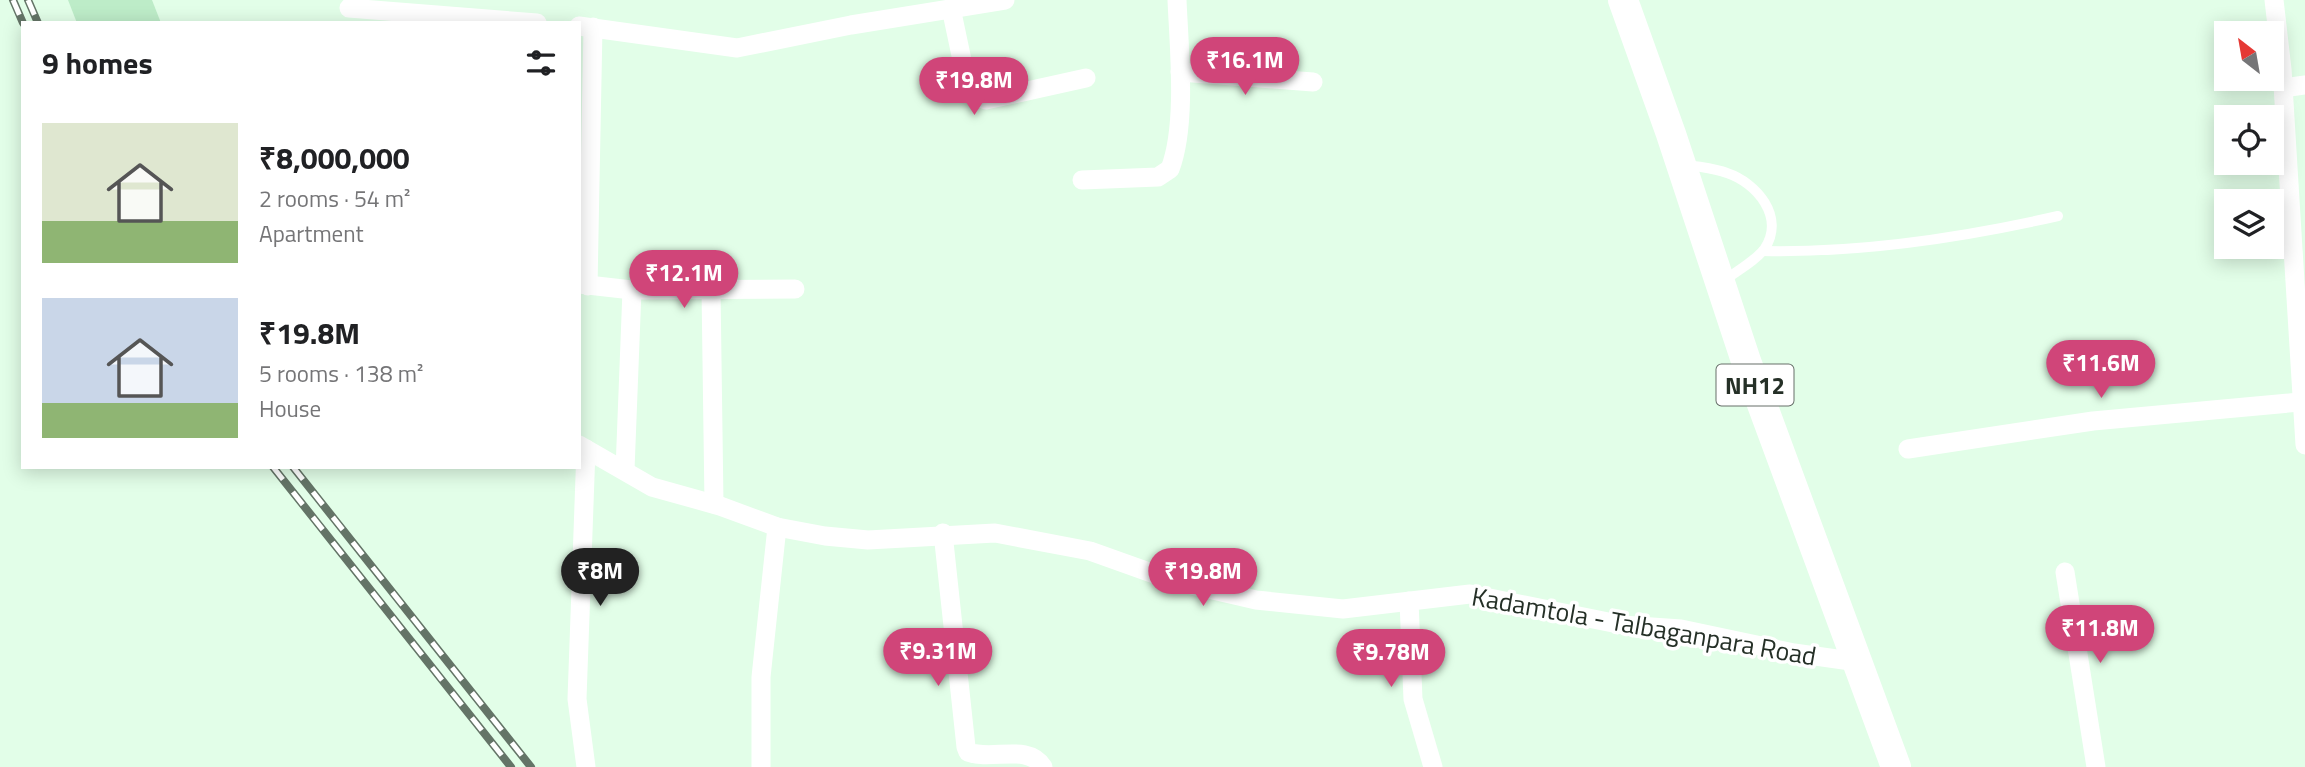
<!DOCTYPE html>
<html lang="en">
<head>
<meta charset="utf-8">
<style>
  body { margin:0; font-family:"Titillium Web",sans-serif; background:#f2f2f2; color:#202124; height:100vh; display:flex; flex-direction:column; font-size:26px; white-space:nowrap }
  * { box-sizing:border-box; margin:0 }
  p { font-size:23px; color:#757577 }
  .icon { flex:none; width:38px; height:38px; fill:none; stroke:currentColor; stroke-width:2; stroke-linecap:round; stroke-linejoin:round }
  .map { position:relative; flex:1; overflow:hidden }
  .drawer { position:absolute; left:21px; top:21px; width:560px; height:448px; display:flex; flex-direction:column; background:#fff; border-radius:0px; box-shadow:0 4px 18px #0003 }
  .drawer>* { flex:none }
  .needle { width:46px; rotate:329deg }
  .buttons { position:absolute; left:2214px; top:21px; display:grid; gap:14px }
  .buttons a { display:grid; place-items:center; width:70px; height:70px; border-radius:0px; background:#fff; box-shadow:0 4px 18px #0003; font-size:35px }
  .price { position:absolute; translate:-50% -60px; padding:0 16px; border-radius:24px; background:#d04579; color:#fff; font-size:23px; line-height:46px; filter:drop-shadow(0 2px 4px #0008) }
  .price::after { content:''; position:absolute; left:50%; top:42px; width:21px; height:16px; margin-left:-10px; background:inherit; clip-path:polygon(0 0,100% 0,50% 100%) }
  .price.active { background:#222; color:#fff }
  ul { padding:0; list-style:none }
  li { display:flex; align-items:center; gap:21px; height:175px; padding:0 21px }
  li span { display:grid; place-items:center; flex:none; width:196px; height:140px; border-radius:0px; color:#555 }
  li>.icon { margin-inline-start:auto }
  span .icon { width:84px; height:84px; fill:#fffc; stroke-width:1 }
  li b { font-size:30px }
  h2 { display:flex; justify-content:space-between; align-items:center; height:84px; padding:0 21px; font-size:30px }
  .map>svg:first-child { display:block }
  .grass { fill:#bdecc8 }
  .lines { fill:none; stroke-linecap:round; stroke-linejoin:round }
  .lane { stroke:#fff; stroke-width:10 }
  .street { stroke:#fff; stroke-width:19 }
  .primary { stroke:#fff; stroke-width:30 }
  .rail-casing { stroke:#647467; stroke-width:8 }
  .rail { stroke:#fff; stroke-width:5; stroke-dasharray:16; stroke-linecap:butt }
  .labels { text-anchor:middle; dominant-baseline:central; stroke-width:7; stroke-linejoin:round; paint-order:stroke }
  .shield { fill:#fff; stroke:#666e68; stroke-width:2 }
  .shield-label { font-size:24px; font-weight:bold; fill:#253027 }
  .street-label { font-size:26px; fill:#253027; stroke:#fff }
</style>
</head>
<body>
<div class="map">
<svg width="2305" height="767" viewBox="0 0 2305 767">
  <rect width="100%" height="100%" fill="#e2fee8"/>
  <path class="grass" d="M68,0H152L161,23H77Z"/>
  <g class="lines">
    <g class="lane">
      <path d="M1685,164C1698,167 1714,168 1727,173C1757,183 1785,217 1765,248C1756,261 1735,272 1722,282"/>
      <path d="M1763,251C1863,253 1961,238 2058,216"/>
    </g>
    <g class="street">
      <path d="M2274,0L2282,69L2305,445"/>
      <path d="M349,8L537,23"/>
      <path d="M951,8L966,79L977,97L986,100L1086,78"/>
      <path d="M579,26L737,48L851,25L1005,0"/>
      <path d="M1180,72L1313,82"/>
      <path d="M2283,88L2305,85"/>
      <path d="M1082,180L1158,177L1170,169C1187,125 1179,47 1177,0"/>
      <path d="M579,284L632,290L795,289"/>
      <path d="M588,286L593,27"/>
      <path d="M711,289L714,504"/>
      <path d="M579,445L652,487L720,506L777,527L825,536L868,540L995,533L1090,551L1174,581L1256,600L1343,609L1470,594L1623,625L1681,629L1794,653L1858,662"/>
      <path d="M1908,449L2093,421L2300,402"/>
      <path d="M625,470L632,290"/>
      <path d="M943,533L966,747L968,752C992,761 1028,743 1043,767"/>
      <path d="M2065,572L2096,767"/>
      <path d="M1409,601L1413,699L1433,767"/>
      <path d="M586,767L577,699L586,449"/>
      <path d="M761,767V677L777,527"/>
    </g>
    <path class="primary" d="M1623,0L1671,134L1746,361L1896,767"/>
    <g class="rail-casing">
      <g id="rail">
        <path d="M13,0L23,23"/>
        <path d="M28,0L38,23"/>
        <path d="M273,467L511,767"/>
        <path d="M293,467L531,767"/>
      </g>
    </g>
    <use href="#rail" class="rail"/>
  </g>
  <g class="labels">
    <rect class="shield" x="1716.5" y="364.5" width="77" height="41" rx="5"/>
    <g class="shield-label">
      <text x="1755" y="385">NH12</text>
    </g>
    <g class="street-label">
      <text transform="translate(1644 626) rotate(10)">Kadamtola - Talbaganpara Road</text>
    </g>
  </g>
</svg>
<div class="buttons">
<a><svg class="needle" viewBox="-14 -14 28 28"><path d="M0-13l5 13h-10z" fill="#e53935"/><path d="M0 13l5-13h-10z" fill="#757577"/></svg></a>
<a><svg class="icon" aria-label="locate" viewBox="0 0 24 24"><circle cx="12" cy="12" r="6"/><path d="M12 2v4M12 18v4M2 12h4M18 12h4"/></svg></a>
<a><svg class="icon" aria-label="layers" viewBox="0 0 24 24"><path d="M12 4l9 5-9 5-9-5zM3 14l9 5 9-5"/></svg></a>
</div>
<b class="price" style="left:1245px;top:97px">₹16.1M</b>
<b class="price" style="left:974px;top:117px">₹19.8M</b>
<b class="price" style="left:684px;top:310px">₹12.1M</b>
<b class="price" style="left:2101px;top:400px">₹11.6M</b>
<b class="price active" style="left:600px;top:608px">₹8M</b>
<b class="price" style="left:1203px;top:608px">₹19.8M</b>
<b class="price" style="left:2100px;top:665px">₹11.8M</b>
<b class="price" style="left:938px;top:688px">₹9.31M</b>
<b class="price" style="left:1391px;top:689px">₹9.78M</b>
<section class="drawer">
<h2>9 homes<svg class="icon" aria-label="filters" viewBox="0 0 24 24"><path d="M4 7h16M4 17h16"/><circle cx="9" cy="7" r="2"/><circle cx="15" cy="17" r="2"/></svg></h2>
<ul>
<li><span style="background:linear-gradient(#dfe7d0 70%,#8fb573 0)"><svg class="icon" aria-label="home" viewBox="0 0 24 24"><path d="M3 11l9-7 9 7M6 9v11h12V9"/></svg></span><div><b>₹8,000,000</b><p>2 rooms · 54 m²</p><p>Apartment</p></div></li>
<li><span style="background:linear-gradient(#c9d6e8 75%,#8fb573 0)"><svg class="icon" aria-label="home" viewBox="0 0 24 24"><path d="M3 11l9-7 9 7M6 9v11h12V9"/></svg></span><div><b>₹19.8M</b><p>5 rooms · 138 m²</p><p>House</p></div></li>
</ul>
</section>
</div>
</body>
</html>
